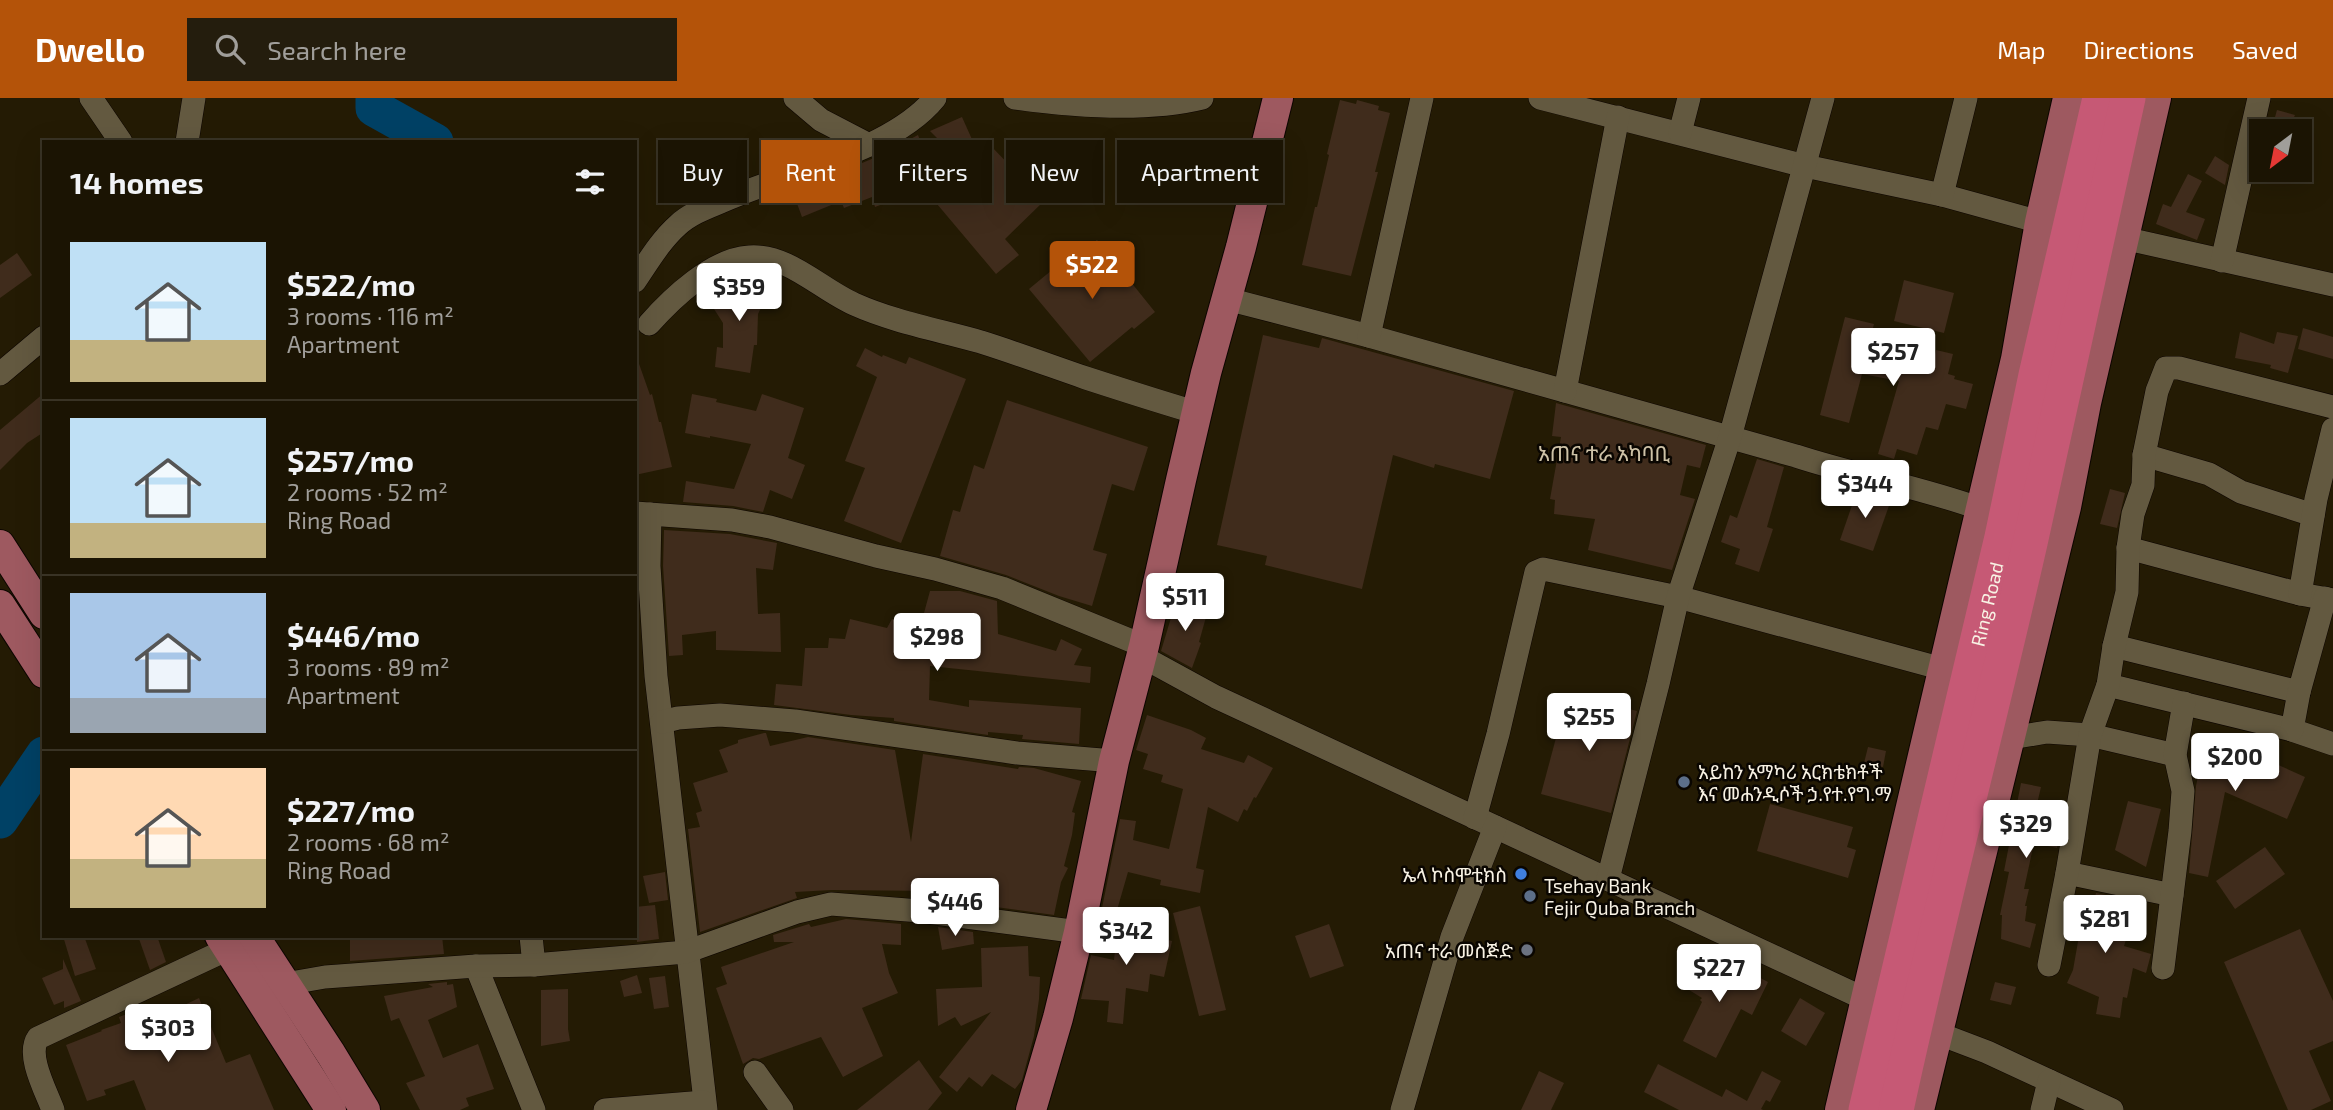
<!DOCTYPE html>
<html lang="en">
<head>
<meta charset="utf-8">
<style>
  body { margin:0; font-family:"Exo 2","Noto Sans Ethiopic",sans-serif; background:#241d0d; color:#f1f3f6; height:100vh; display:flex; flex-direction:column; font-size:26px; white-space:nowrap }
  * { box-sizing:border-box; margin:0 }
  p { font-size:23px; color:#a09e9a }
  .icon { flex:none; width:38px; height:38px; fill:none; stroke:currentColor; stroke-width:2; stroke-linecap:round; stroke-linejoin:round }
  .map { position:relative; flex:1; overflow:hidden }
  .side { position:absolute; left:42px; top:42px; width:595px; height:798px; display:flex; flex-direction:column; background:#1b1403; border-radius:0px; box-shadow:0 7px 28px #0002,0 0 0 2px #393325 }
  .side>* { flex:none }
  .guide { position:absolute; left:658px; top:42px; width:665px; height:63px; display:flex; gap:14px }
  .needle { width:46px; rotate:212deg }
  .buttons { position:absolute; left:2249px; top:21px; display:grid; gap:14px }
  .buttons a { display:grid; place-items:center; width:63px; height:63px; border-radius:0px; background:#1b1403; box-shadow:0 7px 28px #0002,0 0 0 2px #393325; font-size:35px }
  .price { position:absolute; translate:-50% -60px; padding:0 16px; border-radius:7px; background:#fff; color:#222; font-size:23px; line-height:46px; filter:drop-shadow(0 2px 4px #0008) }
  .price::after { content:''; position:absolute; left:50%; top:42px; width:21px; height:16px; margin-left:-10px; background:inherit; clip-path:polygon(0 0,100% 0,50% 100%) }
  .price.on { background:#b45309; color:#fff }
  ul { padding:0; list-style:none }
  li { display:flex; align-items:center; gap:21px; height:175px; padding:0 28px }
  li+li { border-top:2px solid #393325 }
  li span { display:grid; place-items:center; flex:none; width:196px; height:140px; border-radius:0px; color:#555 }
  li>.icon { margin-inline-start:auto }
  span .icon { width:84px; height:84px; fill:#fffc; stroke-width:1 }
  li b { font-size:30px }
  h2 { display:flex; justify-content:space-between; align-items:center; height:84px; padding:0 28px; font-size:30px }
  .pill { padding:0 24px; border-radius:0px; background:#1b1403; box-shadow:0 7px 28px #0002,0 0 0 2px #393325; font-size:24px; line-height:63px }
  .pill.on { background:#b45309; color:#fff }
  header { display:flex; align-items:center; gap:42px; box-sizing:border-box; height:98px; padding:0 35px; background:#b45309; color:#fff }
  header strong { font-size:33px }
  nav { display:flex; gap:38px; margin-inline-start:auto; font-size:24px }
  .search { width:490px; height:63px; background:#241d0d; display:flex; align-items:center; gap:18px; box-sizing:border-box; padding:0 24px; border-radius:0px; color:#a09e9a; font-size:26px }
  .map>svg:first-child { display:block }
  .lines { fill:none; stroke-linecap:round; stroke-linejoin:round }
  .river { stroke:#004165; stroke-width:37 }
  .building { fill:#402c1c }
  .minor-casing { stroke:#0d0500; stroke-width:24 }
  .major-casing { stroke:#0d0500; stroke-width:32 }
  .highway-casing { stroke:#0d0500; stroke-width:37 }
  .minor { stroke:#635940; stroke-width:23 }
  .major { stroke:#9e5960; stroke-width:30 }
  .highway { stroke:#c65975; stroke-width:35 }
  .service-dot { fill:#5c6f8a; stroke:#0a0601; stroke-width:2.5 }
  .shop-dot { fill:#3f7fe0; stroke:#0a0601; stroke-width:2.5 }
  .worship-dot { fill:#6b7280; stroke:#0a0601; stroke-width:2.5 }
  .labels { text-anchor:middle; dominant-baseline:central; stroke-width:5; stroke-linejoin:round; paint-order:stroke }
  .street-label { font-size:19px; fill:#f8f2e4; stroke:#0a0601 }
  .poi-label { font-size:19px; fill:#f8f2e4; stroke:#0a0601; text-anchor:start }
  .neighbourhood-label { font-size:21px; fill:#cec2a7; stroke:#0a0601 }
</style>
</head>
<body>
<header>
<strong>Dwello</strong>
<div class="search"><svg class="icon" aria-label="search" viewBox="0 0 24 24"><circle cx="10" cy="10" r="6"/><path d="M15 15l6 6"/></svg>Search here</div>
<nav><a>Map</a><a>Directions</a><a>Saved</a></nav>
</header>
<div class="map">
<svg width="2333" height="1012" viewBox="0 0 2333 1012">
  <rect width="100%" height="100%" fill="#241b04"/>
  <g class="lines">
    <g class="river">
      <path d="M374,0V10L435,44"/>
      <path d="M0,722L44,657"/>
    </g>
  </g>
  <g class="building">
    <path d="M1340,2L1356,6L1357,2L1379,8L1378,12L1390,15L1375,74H1378L1351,178L1302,167L1315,109H1317L1329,57L1327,56Z"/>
    <path d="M2277,12L2295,17L2288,33H2271Z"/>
    <path d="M962,19L979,57L990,47L1044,103L1005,141L1019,157L996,176L921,87L891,98L893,102L875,109L872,99L844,110L841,103L802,119L795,100L834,85L831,78L874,60L918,37L942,100L972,75L930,33Z"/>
    <path d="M2215,58L2229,67L2225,87L2205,75Z"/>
    <path d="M2188,76L2202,83L2186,114L2205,121L2197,142L2156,126L2163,106L2171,109Z"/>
    <path d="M1097,142L1155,214L1134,231L1132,229L1090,264L1029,191L1052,172L1055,176Z"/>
    <path d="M17,155L32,177L0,200V167Z"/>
    <path d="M748,178L771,189L758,216L757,247H754L750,275L715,269L717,249L723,250V225L707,200L730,185L738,198Z"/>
    <path d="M1904,182L1954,195L1944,235L1894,223Z"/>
    <path d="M1845,219L1874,226L1867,254L1933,266L1936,252L1953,256L1948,276L1955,278L1954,281L1973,286L1966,311L1946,306L1938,332L1926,329L1917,357L1897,351L1894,361L1878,356L1899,283L1862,276L1849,325L1820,317Z"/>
    <path d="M2303,230L2333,239V261L2298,251Z"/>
    <path d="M2240,234L2274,246L2277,234L2298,238L2288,275L2270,270L2271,267L2235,260Z"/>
    <path d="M1263,237L1319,250L1322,240L1514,293L1490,381L1435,366L1434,370L1393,357L1362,491L1265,467L1267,458L1217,447Z"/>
    <path d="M865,250L882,259L883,257L906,266L909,259L966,281L901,445L844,423L865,370L845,363L877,279L856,268Z"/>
    <path d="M635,263H638L650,297L652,296L659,324H661L672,369L635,377Z"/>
    <path d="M44,295V334L27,345L0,372V332Z"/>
    <path d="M692,296L717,301L716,304L756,313L762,296L804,310L788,360L805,367L792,401L770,392L763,414L733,408L683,404L686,383L734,391L751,346L710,338V340L685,335Z"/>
    <path d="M1007,302L1148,349L1134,393L1112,386L1093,452L1107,456L1092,508L1059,498L1006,477L940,458L953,412L960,414L974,367L984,371Z"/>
    <path d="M1556,305L1706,347L1700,370L1687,367L1680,397L1695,401L1672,472L1588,452L1595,421L1554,416L1555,402L1550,401L1561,339L1552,338Z"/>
    <path d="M1757,361L1784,369L1767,429L1773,431L1759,474L1735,466L1740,451L1721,444L1730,417L1737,420Z"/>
    <path d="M1858,390L1891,402L1873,453L1840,442Z"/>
    <path d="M2110,391L2125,395L2117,430L2100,426Z"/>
    <path d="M664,432L730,436L777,445L773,472L756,470L758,516L780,515L781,554L716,552V533L682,537L683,557L669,558L663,468Z"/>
    <path d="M930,493H960L997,503L998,536L1056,553L1061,541L1082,551L1074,567L1091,569L1090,585L930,568L929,602L969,609V602L1081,610L1079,646L1022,641L1023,637L988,634V637L894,623V620L851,617L774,607L776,586L802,588L805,550H828L829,540L845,541L850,521L887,530L892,521L911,533L912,559Z"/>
    <path d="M1176,503L1208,512L1199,544L1201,545L1192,570L1161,553Z"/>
    <path d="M1568,595L1637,613L1611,715L1541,696Z"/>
    <path d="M1147,617L1191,632L1206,640L1201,651L1244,665L1248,657L1273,670L1256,700L1254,699L1247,713L1244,711L1238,724L1208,709L1196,770L1204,772L1200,795L1160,787L1161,782L1128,774L1115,819L1101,815L1120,721L1136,723L1133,742L1169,751L1183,691L1161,684L1163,677L1143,671L1148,656L1136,652Z"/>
    <path d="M764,635H766L770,648L808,639L895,652L911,744L923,656L1018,671L1019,669L1034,670L1081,683L1072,714L1075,715L1072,737L1064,768L1068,770L1061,784L1054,817L936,801L935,793L832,792L795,794L797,800L700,834L688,731L700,729L696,715L702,713L693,685L728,674L719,652L738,645V642Z"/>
    <path d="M2207,635L2305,679L2287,721L2225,694L2208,779L2189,775L2196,688Z"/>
    <path d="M1868,649L1886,653L1883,669L1864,665Z"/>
    <path d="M2021,685L2041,689L2037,706L2064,710L2057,750L2034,745L2024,791H2029L2025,808H2027L2025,823L2036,826L2030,850L2001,841L2002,817H2000L2009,774L2004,773Z"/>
    <path d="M2128,703L2161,711L2146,769L2115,752Z"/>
    <path d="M1770,706L1853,729L1847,749L1856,752L1848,780L1757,753Z"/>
    <path d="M2265,749L2285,776L2235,811L2216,783Z"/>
    <path d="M665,774L668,802L649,805L643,778Z"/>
    <path d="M2096,795L2125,801L2120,823L2131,826L2124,848L2151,856L2146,875L2133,870L2127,900L2123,899L2120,920L2096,916L2099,899L2067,885L2073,872L2079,838L2069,836L2073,819L2090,822Z"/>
    <path d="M655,807L659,841L637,844L635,809Z"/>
    <path d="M1200,808L1226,912L1199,918L1173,815Z"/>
    <path d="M1139,810L1140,836L1172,843L1164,879L1150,876L1148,894L1126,890L1123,926L1107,924L1109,903L1081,901L1091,857L1114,862L1116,844L1139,842V839L1117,834L1119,811Z"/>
    <path d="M846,821L901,826V847L882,846L889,875L898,895L862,910L883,958L843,979L821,939L759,961L753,960L743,966L716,890L727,886L721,869L794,844H774L773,837L809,826L811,829Z"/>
    <path d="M1329,826L1344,868L1310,880L1295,838Z"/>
    <path d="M938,829L973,834L974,846L942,852Z"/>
    <path d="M2300,831L2333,903V943L2309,953L2331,1003L2311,1012H2288L2224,864Z"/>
    <path d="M63,838H84L96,871L75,878Z"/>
    <path d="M138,838H157L166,864L150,872Z"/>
    <path d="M350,838H442L444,856L350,863Z"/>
    <path d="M1028,848L1029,878L1040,879L1039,901L1034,938L1022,982L1015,991L992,976L982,989L969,979L957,994L939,979L991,914L961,928L955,919L938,928L936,891L982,889L981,850Z"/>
    <path d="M63,861L81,903L64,910V903L54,907L42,880L63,871Z"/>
    <path d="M1689,863L1717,878L1723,865L1749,879L1751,875L1768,884L1752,917L1741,911L1716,960L1683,943L1702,904L1700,902L1702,900L1678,885Z"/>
    <path d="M637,877L642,895L624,899L620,883Z"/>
    <path d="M665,878L669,909L654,911L649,880Z"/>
    <path d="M447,884V887L453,886L457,909L428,922L443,960L478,946L494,991L466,1000L469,1008L460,1012H420L406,985L425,978L399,920L391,923L384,898L433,889L428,886Z"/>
    <path d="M1995,884L2016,889L2011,907L1990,902Z"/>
    <path d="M568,891V931L570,943L541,948V892Z"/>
    <path d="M199,900L226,965L250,956L274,1012H146L134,982L104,992L106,997L87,1003L66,947L102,933L101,932L121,925L119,919L148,908L153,922Z"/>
    <path d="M1800,900L1825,915L1806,948L1781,933Z"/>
    <path d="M919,962L942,995L928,1012H857Z"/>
    <path d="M1658,966L1722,999L1726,991L1747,1003L1762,973L1781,983L1770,1004L1766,1002L1761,1011L1763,1012H1679L1644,994Z"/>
    <path d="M1539,973L1564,985L1551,1012H1521Z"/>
  </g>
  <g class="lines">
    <g class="minor-casing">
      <g id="minor">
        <path d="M91,0L121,44"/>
        <path d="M795,0L821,22L869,47"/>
        <path d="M1015,0C1073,8 1145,14 1202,0"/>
        <path d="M1540,0L1805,68L1942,97L2040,124"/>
        <path d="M1680,35L1689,0"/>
        <path d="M187,44L194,0"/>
        <path d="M1942,97L1966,0"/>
        <path d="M2123,140L2333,187"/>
        <path d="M2222,163L2259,0"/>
        <path d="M635,183C648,164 660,143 678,127C692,114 712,108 730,100C790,74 893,52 935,0"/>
        <path d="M1227,201L1369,238L1796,358C1857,378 1921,389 1981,411"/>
        <path d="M649,226C672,200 713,161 749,159C788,156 820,191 854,206C894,224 939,232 981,244C1016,255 1051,268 1086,280C1123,292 1160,304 1198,315"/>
        <path d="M1369,238L1422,0"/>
        <path d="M0,276L44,239"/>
        <path d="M1565,293L1618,19"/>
        <path d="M2144,357L2209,376L2241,394L2313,417"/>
        <path d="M635,415L732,422L770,429L876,458L935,471L1002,490L1144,548"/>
        <path d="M650,416L649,468L656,578L706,1012"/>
        <path d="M2128,450L2300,496L2333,502"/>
        <path d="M2300,496L2316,401L2333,331"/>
        <path d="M2114,548L2299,594"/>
        <path d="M1141,558L1216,599L1865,901"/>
        <path d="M2108,587L2292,632L2333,646"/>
        <path d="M662,624L678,620L720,617L795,623L1017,655L1114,663"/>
        <path d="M2292,632L2299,594L2325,500"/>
        <path d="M2011,640L2047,634L2090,637L2175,657"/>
        <path d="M1475,720L1498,636L1536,474L1543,471L1678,499L1943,571"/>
        <path d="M2067,775L2172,797"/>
        <path d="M1608,781L1658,586L1678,499L1730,339L1823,0"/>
        <path d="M531,838L534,867"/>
        <path d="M2049,867L2067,775L2090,637L2108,587L2114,548L2127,494L2128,450L2133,416L2143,387L2144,357L2157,293L2166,270H2179L2333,309"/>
        <path d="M476,868L534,1012"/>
        <path d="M2163,870L2180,733L2183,693L2175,657L2184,605"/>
        <path d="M275,892L285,886L325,879L476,868L534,867L686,854L797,814L831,806L920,813L1079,834"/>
        <path d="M1937,935L1987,954L2112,1012"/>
        <path d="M755,974L782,1012"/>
        <path d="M53,1012C46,993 26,957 38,940L228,851"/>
        <path d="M605,1012L704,1004"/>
        <path d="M1402,1012L1452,839L1495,729"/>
        <path d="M2042,1012L2049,983"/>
      </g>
    </g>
    <g class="major-casing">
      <g id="major">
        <path d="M0,447L44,516"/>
        <path d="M0,507L44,575"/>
        <path d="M220,838L331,1012"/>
        <path d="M254,838L331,956L365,1012"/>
        <path d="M1031,1012L1058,920L1079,834L1114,663L1144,548L1181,382L1206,275L1241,149L1278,0"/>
        <path d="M1840,1012L2016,261L2040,124L2068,0"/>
        <path d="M1919,1012L2066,409L2086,305L2156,0"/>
      </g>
    </g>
    <g class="highway-casing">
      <g id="highway">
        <path id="s1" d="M1866,1012L2002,439L2036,277L2100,0"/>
        <path d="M1896,1012C1937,822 1987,634 2030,445C2064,297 2094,148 2128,0"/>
      </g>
    </g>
    <use href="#minor" class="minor"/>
    <use href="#major" class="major"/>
    <use href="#highway" class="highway"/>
  </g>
  <g class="service-dot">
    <circle cx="1684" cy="684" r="7"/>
    <circle cx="1530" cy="798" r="7"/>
  </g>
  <circle class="shop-dot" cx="1521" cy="776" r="7"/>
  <circle class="worship-dot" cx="1527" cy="852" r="7"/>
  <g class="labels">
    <g class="street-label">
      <text stroke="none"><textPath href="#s1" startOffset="520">Ring Road</textPath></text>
    </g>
    <g class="poi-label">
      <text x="1698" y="673">አይከን አማካሪ አርክቴክቶች<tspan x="1698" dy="22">እና መሐንዲሶች ኃ.የተ.የግ.ማ</tspan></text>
      <text x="1507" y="776" text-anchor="end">ኤላ ኮስሞቲክስ</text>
      <text x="1544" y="787">Tsehay Bank<tspan x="1544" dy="22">Fejir Quba Branch</tspan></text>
      <text x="1513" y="852" text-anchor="end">አጠና ተራ መስጅድ</text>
    </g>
    <g class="neighbourhood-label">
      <text x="1604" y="354">አጠና ተራ አካባቢ</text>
    </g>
  </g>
</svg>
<div class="buttons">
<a><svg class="needle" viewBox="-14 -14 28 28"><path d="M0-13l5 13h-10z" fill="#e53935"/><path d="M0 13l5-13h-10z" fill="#a09e9a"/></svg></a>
</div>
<b class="price on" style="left:1092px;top:203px">$522</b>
<b class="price" style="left:739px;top:225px">$359</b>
<b class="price" style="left:1893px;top:290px">$257</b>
<b class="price" style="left:1865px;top:422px">$344</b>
<b class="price" style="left:1185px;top:535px">$511</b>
<b class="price" style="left:937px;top:575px">$298</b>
<b class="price" style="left:1589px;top:655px">$255</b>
<b class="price" style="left:2235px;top:695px">$200</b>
<b class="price" style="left:2026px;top:762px">$329</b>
<b class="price" style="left:955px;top:840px">$446</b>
<b class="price" style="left:2105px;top:857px">$281</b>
<b class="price" style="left:1126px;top:869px">$342</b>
<b class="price" style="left:1719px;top:906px">$227</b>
<b class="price" style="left:168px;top:966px">$303</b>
<div class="guide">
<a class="pill">Buy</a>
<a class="pill on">Rent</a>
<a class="pill">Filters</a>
<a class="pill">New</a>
<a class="pill">Apartment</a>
</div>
<section class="side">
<h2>14 homes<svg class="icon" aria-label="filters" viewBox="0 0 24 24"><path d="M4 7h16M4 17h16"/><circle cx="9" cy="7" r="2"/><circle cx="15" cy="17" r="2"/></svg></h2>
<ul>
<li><span style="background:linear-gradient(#bfe0f5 70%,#c2b280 0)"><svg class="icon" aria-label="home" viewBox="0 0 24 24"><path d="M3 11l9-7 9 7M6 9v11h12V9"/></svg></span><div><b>$522/mo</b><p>3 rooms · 116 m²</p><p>Apartment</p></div></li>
<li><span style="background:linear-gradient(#bfe0f5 75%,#c2b280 0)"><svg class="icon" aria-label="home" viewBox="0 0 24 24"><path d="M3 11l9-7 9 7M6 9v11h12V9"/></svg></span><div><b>$257/mo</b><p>2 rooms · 52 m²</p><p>Ring Road</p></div></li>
<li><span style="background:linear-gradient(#a9c7e8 75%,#9aa5b1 0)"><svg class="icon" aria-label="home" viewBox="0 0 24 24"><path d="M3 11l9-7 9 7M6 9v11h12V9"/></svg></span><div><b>$446/mo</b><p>3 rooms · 89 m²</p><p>Apartment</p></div></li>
<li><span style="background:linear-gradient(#ffd9b3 65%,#c2b280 0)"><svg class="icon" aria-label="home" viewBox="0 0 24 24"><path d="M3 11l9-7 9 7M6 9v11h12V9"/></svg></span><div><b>$227/mo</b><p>2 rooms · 68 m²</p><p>Ring Road</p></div></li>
</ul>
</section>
</div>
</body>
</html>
